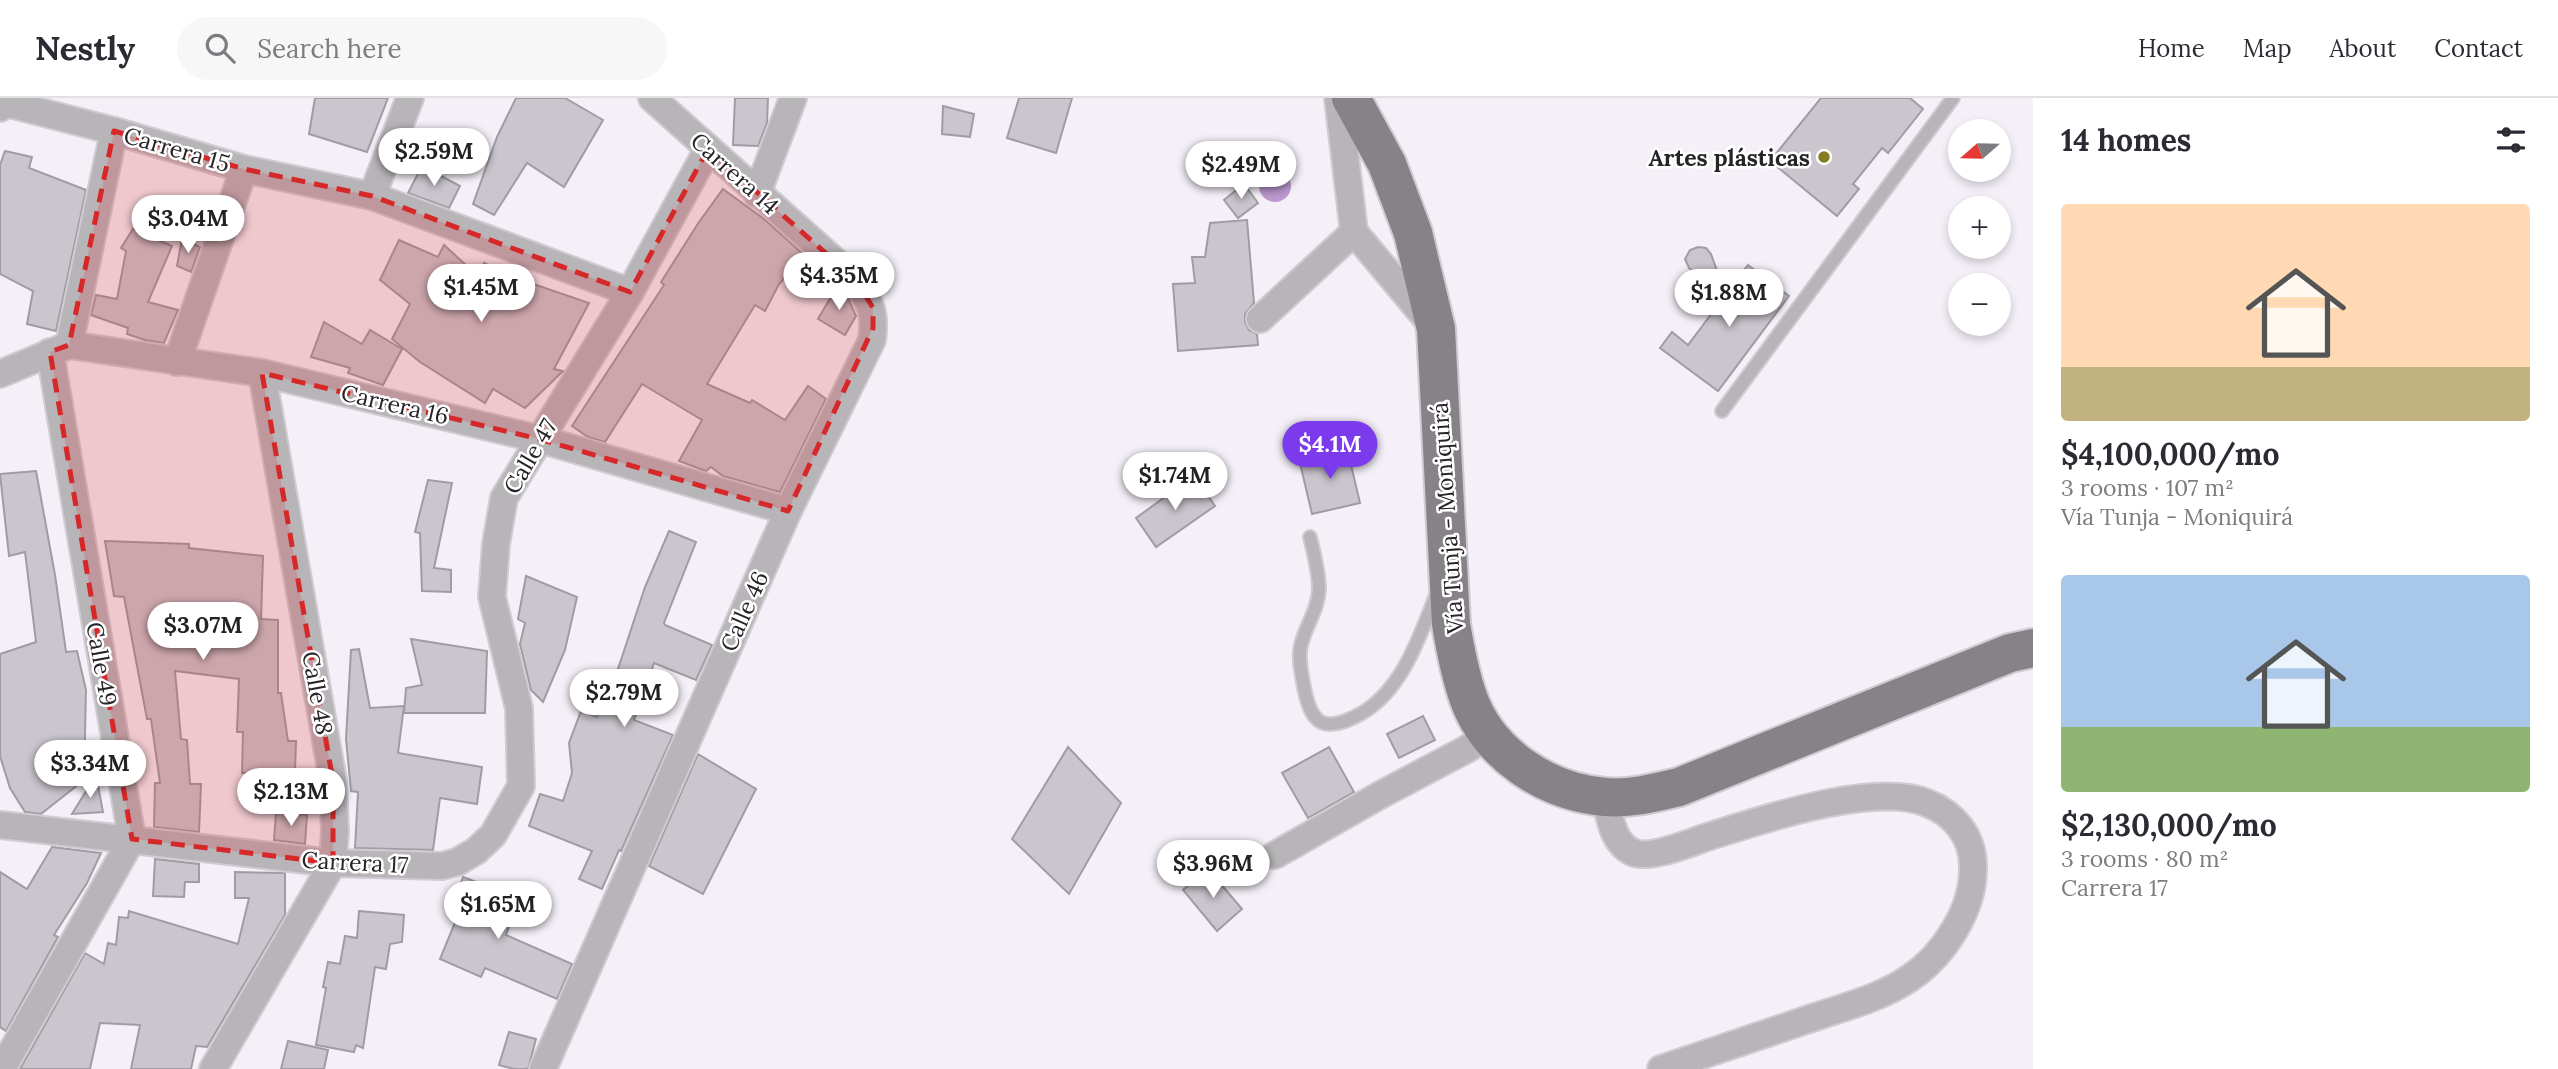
<!DOCTYPE html>
<html lang="en">
<head>
<meta charset="utf-8">
<style>
  body { margin:0; font-family:Lora,serif; background:#f7f7f7; color:#2b2b33; height:100vh; display:flex; flex-direction:column; font-size:26px; white-space:nowrap }
  * { box-sizing:border-box; margin:0 }
  p { font-size:23px; color:#7c7c81 }
  .icon { flex:none; width:38px; height:38px; fill:none; stroke:currentColor; stroke-width:2; stroke-linecap:round; stroke-linejoin:round }
  .map { position:relative; flex:1; overflow:hidden }
  .details { display:flex; flex-direction:column; background:#fff; width:525px }
  .details>* { flex:none }
  .needle { width:46px; rotate:250deg }
  .buttons { position:absolute; left:1948px; top:21px; display:grid; gap:14px }
  .buttons a { display:grid; place-items:center; width:63px; height:63px; border-radius:50%; background:#fff; box-shadow:0 4px 10px #0003; font-size:35px }
  .price { position:absolute; translate:-50% -60px; padding:0 16px; border-radius:24px; background:#fff; color:#222; font-size:23px; line-height:46px; filter:drop-shadow(0 2px 4px #0008) }
  .price::after { content:''; position:absolute; left:50%; top:42px; width:21px; height:16px; margin-left:-10px; background:inherit; clip-path:polygon(0 0,100% 0,50% 100%) }
  .price.on { background:#7c3aed; color:#fff }
  ul { padding:0; list-style:none }
  li { display:grid; align-content:center; gap:14px; height:371px; padding:0 28px }
  li span { display:grid; place-items:center; height:217px; border-radius:7px; color:#555 }
  li>.icon { margin-inline-start:auto }
  span .icon { width:126px; height:126px; fill:#fffc; stroke-width:1 }
  li b { font-size:30px }
  h2 { display:flex; justify-content:space-between; align-items:center; height:84px; padding:0 28px; font-size:30px }
  header { display:flex; align-items:center; gap:42px; box-sizing:border-box; height:98px; padding:0 35px; background:#fff; border-bottom:2px solid #e1e1e2 }
  header strong { font-size:33px }
  nav { display:flex; gap:38px; margin-inline-start:auto; font-size:24px }
  .search { width:490px; height:63px; background:#f7f7f7; display:flex; align-items:center; gap:18px; box-sizing:border-box; padding:0 24px; border-radius:38px; color:#7c7c81; font-size:26px }
  main { display:flex; flex:1; min-height:0 }
  .map>svg:first-child { display:block }
  .water { fill:#bc98ce }
  .building { fill:#cbc6ce; stroke:#a19ca3; stroke-width:2 }
  .lines { fill:none; stroke-linecap:round; stroke-linejoin:round }
  .service-casing { stroke:#d0cbd2; stroke-width:16 }
  .minor-casing { stroke:#d0cbd2; stroke-width:30 }
  .primary-casing { stroke:#d0cbd2; stroke-width:42 }
  .service { stroke:#b8b5b9; stroke-width:12 }
  .minor { stroke:#b8b5b9; stroke-width:26 }
  .primary { stroke:#868288; stroke-width:38 }
  .marked { fill:#d62828; fill-opacity:0.2; stroke:#d62828; stroke-width:5; stroke-dasharray:14 9; stroke-linejoin:round }
  .poi-dot { fill:#837c22; stroke:#fff; stroke-width:2.5 }
  .labels { text-anchor:middle; dominant-baseline:central; stroke-width:5; stroke-linejoin:round; paint-order:stroke }
  .street-label { font-size:23px; fill:#262427; stroke:#fff }
  .poi-label { font-size:23px; font-weight:bold; fill:#262427; stroke:#fff; text-anchor:end }
</style>
</head>
<body>
<header>
<strong>Nestly</strong>
<div class="search"><svg class="icon" aria-label="search" viewBox="0 0 24 24"><circle cx="10" cy="10" r="6"/><path d="M15 15l6 6"/></svg>Search here</div>
<nav><a>Home</a><a>Map</a><a>About</a><a>Contact</a></nav>
</header>
<main>
<div class="map">
<svg width="2033" height="971" viewBox="0 0 2033 971">
  <rect width="100%" height="100%" fill="#f5f0f8"/>
  <circle class="water" cx="1275" cy="88" r="16"/>
  <g class="building">
    <path d="M315,0H388L367,54L309,36Z"/>
    <path d="M516,0H565L603,22L564,89L527,65L494,117L473,106L497,39Z"/>
    <path d="M735,0H768L767,25L758,48L733,47Z"/>
    <path d="M1019,0H1072L1056,55L1007,40Z"/>
    <path d="M1821,0H1910L1923,11L1888,55L1882,50L1853,86L1859,91L1837,118L1770,63Z"/>
    <path d="M943,8L974,16L970,39L942,36Z"/>
    <path d="M5,53L32,59L29,70L86,92L56,233L27,226L33,193L0,176V67Z"/>
    <path d="M422,68L460,88L449,110L408,95Z"/>
    <path d="M1244,86L1258,105L1238,120L1224,102Z"/>
    <path d="M723,91L764,121L803,156L778,188L765,213L755,207L707,286L750,305L752,302L785,322L808,288L826,301L780,394L723,378L711,369L706,373L679,363L702,322L642,286L605,344L588,339L572,328L664,187L661,184L699,124Z"/>
    <path d="M1247,122L1254,205L1245,216V224L1249,232L1257,236L1258,247L1178,253L1173,186L1195,185L1192,159H1205L1210,125Z"/>
    <path d="M133,131L172,148L148,204L178,212L164,245L145,242L127,236L128,230L91,217L96,197L117,201L126,153L121,150Z"/>
    <path d="M182,141L200,149L191,174L177,168Z"/>
    <path d="M399,142L438,159L444,147L479,179L484,165L510,178L589,205L554,271L563,273L525,310L493,291L485,305L420,264L392,241L410,206L380,182Z"/>
    <path d="M1698,149L1706,150L1711,156L1720,181L1695,175L1689,170L1685,161L1690,152Z"/>
    <path d="M1748,167L1789,198L1718,293L1660,250L1672,234L1688,247Z"/>
    <path d="M838,187L847,198L856,218L845,237L818,221Z"/>
    <path d="M324,224L362,246L370,232L402,251L383,287L348,275L350,270L311,259Z"/>
    <path d="M1347,350L1360,405L1312,416L1299,361Z"/>
    <path d="M36,373L55,477L66,554L77,553L86,592L84,682L41,716L25,714L10,690L0,658V556L36,544L25,454L9,458L0,376Z"/>
    <path d="M1194,378L1215,408L1156,449L1136,420Z"/>
    <path d="M428,382L452,385L434,470L451,472V494L422,493L420,435L415,434Z"/>
    <path d="M669,433L696,444L664,525L665,527L712,547L696,582L654,565L634,622L673,637L621,753L619,752L602,791L579,781L592,753L529,728L540,696L563,703L572,675L569,645L581,613L597,619L613,576L616,577L645,489Z"/>
    <path d="M105,443L189,446V450L263,458L261,521L278,522V595H281L288,643H296L294,705L254,701L256,675H242L243,634H237L239,581L175,573L181,641L187,642L190,686H201L199,734L154,729L155,685H160L151,621H147L124,499L114,498Z"/>
    <path d="M526,478L577,499L565,552L543,604L531,592L520,546L525,525L518,521Z"/>
    <path d="M411,541L487,553L485,615H404L406,590L422,587Z"/>
    <path d="M359,551L370,610L404,608L398,655L482,669L477,706L440,700L433,752L355,750L358,694L351,693L346,641L351,552Z"/>
    <path d="M1423,618L1435,642L1399,660L1387,636Z"/>
    <path d="M1068,649L1121,705L1069,796L1012,741Z"/>
    <path d="M1329,649L1354,694L1308,720L1282,675Z"/>
    <path d="M698,656L756,691L703,796L649,768Z"/>
    <path d="M96,677L103,714L72,716Z"/>
    <path d="M276,715L307,717L305,746L274,742Z"/>
    <path d="M52,749L101,755L87,785L54,837L58,839L6,933L0,929V774L27,791Z"/>
    <path d="M155,761L199,766V784H185L184,799L153,798Z"/>
    <path d="M1208,771L1242,811L1217,833L1183,792Z"/>
    <path d="M235,774L285,775V817L207,949L196,948L191,971H131L140,927L100,925L90,971H20L85,855L104,866L108,845L116,847L119,819L128,820L129,813L238,846L249,800H235Z"/>
    <path d="M463,779L519,800L506,837L572,866L557,901L485,870L481,879L440,861L456,822L449,819Z"/>
    <path d="M359,813L404,817L402,844L390,846L386,871L375,869L363,950L356,947L354,954L316,947L326,890L323,889L328,864L340,866L345,838L357,840Z"/>
    <path d="M509,934L536,941L528,971H514L499,967Z"/>
    <path d="M288,943L328,952L324,971H281Z"/>
  </g>
  <g class="lines">
    <g class="service-casing">
      <g id="service">
        <path d="M1722,313L1953,0"/>
        <path d="M1310,439C1314,456 1319,474 1319,491C1318,512 1306,527 1301,547C1298,558 1301,572 1303,584C1310,625 1322,638 1362,615C1403,591 1420,537 1437,495"/>
      </g>
    </g>
    <g class="minor-casing">
      <g id="minor">
        <path d="M0,10L2,4L114,33L244,71L372,98L630,194"/>
        <path d="M757,96L793,0"/>
        <path d="M372,98L410,0"/>
        <path d="M1354,134L1431,226"/>
        <path d="M1260,221L1354,134L1338,0"/>
        <path d="M69,247L114,33"/>
        <path d="M177,264L244,71"/>
        <path d="M0,276L69,247L262,275L539,341L788,413"/>
        <path d="M1605,699C1610,719 1612,744 1632,754C1648,762 1688,746 1704,740C1758,723 1873,683 1927,705C1955,716 1973,739 1973,769C1974,811 1944,857 1910,880C1881,900 1844,909 1812,920C1761,937 1711,954 1661,971"/>
        <path d="M0,727L333,765L442,768L457,764L476,753L493,737L521,688L519,610L492,499L496,446L504,400L630,194L708,51"/>
        <path d="M1275,757L1382,696L1467,651L1489,637"/>
        <path d="M2,971L132,741L50,254"/>
        <path d="M213,971L333,765L335,733L333,683L262,275"/>
        <path d="M543,971L788,413L872,242C876,214 870,205 856,182L652,0"/>
      </g>
    </g>
    <g class="primary-casing">
      <path id="primary" d="M1351,0L1387,66L1413,135L1436,231L1451,526C1455,550 1460,576 1468,599C1488,656 1546,694 1605,699C1630,701 1654,695 1679,689L2010,555L2033,550"/>
    </g>
    <use href="#service" class="service"/>
    <use href="#minor" class="minor"/>
    <use href="#primary" class="primary"/>
  </g>
  <path class="marked" d="M114,33L244,71L372,98L630,194L708,51L856,182L873,210V230L788,413L539,341L262,275L333,683V765L132,741L50,254L69,247Z"/>
  <circle class="poi-dot" cx="1824" cy="59" r="7"/>
  <g class="labels">
    <g class="street-label">
      <text transform="translate(177 51) rotate(16)">Carrera 15</text>
      <text transform="translate(735 75) rotate(42)">Carrera 14</text>
      <text transform="translate(395 306) rotate(13)">Carrera 16</text>
      <text transform="translate(530 358) rotate(-60)">Calle 47</text>
      <text transform="translate(1447 420) rotate(-94)">Vía Tunja - Moniquirá</text>
      <text transform="translate(744 513) rotate(-66)">Calle 46</text>
      <text transform="translate(102 566) rotate(80)">Calle 49</text>
      <text transform="translate(318 595) rotate(80)">Calle 48</text>
      <text transform="translate(355 764) rotate(3)">Carrera 17</text>
    </g>
    <g class="poi-label">
      <text x="1810" y="59">Artes plásticas</text>
    </g>
  </g>
</svg>
<div class="buttons">
<a><svg class="needle" viewBox="-14 -14 28 28"><path d="M0-13l5 13h-10z" fill="#e53935"/><path d="M0 13l5-13h-10z" fill="#7c7c81"/></svg></a>
<a>+</a>
<a>−</a>
</div>
<b class="price" style="left:434px;top:90px">$2.59M</b>
<b class="price" style="left:1241px;top:103px">$2.49M</b>
<b class="price" style="left:188px;top:157px">$3.04M</b>
<b class="price" style="left:839px;top:214px">$4.35M</b>
<b class="price" style="left:481px;top:226px">$1.45M</b>
<b class="price" style="left:1729px;top:231px">$1.88M</b>
<b class="price on" style="left:1330px;top:383px">$4.1M</b>
<b class="price" style="left:1175px;top:414px">$1.74M</b>
<b class="price" style="left:203px;top:564px">$3.07M</b>
<b class="price" style="left:624px;top:631px">$2.79M</b>
<b class="price" style="left:90px;top:702px">$3.34M</b>
<b class="price" style="left:291px;top:730px">$2.13M</b>
<b class="price" style="left:1213px;top:802px">$3.96M</b>
<b class="price" style="left:498px;top:843px">$1.65M</b>
</div>
<section class="details">
<h2>14 homes<svg class="icon" aria-label="filters" viewBox="0 0 24 24"><path d="M4 7h16M4 17h16"/><circle cx="9" cy="7" r="2"/><circle cx="15" cy="17" r="2"/></svg></h2>
<ul>
<li><span style="background:linear-gradient(#ffd9b3 75%,#c2b280 0)"><svg class="icon" aria-label="home" viewBox="0 0 24 24"><path d="M3 11l9-7 9 7M6 9v11h12V9"/></svg></span><div><b>$4,100,000/mo</b><p>3 rooms · 107 m²</p><p>Vía Tunja - Moniquirá</p></div></li>
<li><span style="background:linear-gradient(#a9c7e8 70%,#8fb573 0)"><svg class="icon" aria-label="home" viewBox="0 0 24 24"><path d="M3 11l9-7 9 7M6 9v11h12V9"/></svg></span><div><b>$2,130,000/mo</b><p>3 rooms · 80 m²</p><p>Carrera 17</p></div></li>
</ul>
</section>
</main>
</body>
</html>
